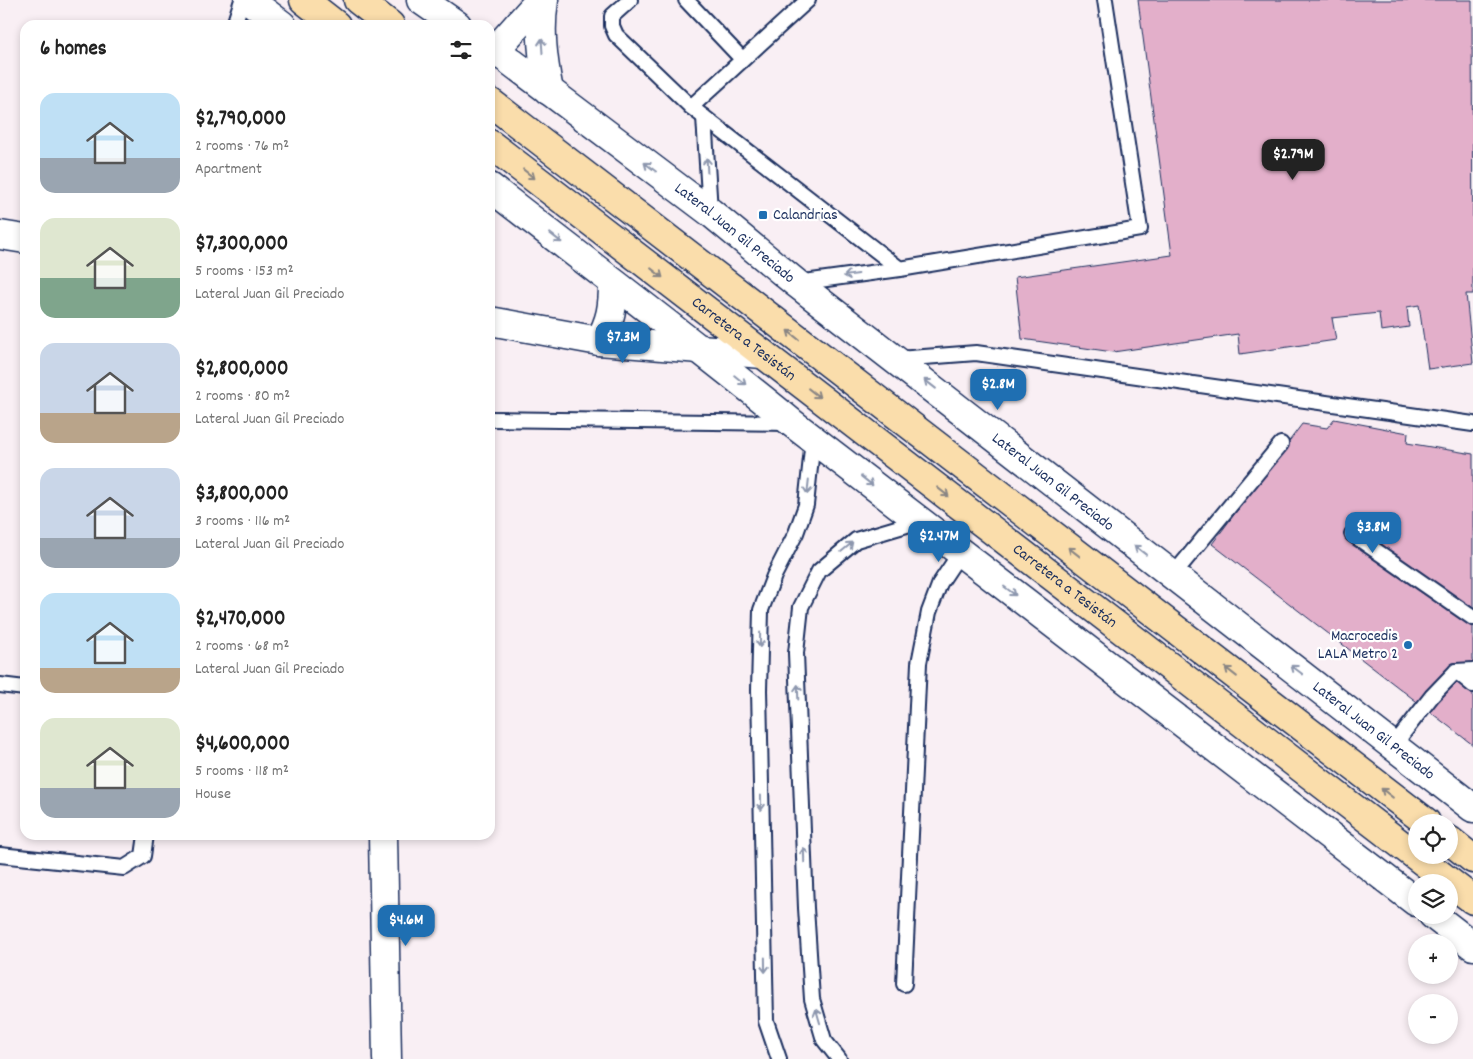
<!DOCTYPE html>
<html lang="en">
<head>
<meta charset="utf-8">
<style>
  body { margin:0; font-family:Dekko,sans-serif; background:#f2f2f2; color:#222; height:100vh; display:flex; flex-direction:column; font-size:19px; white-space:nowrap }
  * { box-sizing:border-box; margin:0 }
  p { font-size:16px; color:#767676 }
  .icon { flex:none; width:28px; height:28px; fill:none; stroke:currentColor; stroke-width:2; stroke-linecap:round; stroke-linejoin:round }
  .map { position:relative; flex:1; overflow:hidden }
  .sheet { position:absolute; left:20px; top:20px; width:475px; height:820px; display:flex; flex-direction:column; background:#fff; border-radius:15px; box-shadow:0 2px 8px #0003 }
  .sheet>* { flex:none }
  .fabs { position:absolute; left:1408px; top:814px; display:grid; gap:10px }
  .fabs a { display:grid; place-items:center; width:50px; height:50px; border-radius:50%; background:#fff; box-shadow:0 2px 8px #0003; font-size:25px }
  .price { position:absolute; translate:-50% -42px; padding:0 11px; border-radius:10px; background:#1f6fb2; color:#fff; font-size:16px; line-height:32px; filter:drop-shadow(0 1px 2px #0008) }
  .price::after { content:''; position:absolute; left:50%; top:30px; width:15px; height:11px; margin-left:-8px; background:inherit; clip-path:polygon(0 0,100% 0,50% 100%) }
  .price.selected { background:#222; color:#fff }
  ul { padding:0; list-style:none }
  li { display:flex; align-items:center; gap:15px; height:125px; padding:0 20px }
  li span { display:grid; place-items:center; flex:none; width:140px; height:100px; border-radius:15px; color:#555 }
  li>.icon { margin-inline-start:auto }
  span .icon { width:60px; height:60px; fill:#fffc; stroke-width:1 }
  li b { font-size:21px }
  h2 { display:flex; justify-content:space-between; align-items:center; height:60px; padding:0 20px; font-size:21px }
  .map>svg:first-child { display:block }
  .building { fill:#e3afca; stroke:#1b2f5e }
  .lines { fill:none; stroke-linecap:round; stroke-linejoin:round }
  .lane-casing { stroke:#1b2f5e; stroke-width:18 }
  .street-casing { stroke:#1b2f5e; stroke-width:31 }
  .secondary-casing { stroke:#1b2f5e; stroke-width:31 }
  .primary-casing { stroke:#1b2f5e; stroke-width:31 }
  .lane { stroke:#fff; stroke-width:14 }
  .street { stroke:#fff; stroke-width:28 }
  .secondary { stroke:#fff; stroke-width:28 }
  .primary { stroke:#faddab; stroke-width:28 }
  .oneway { stroke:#8d97ae }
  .oneway2 { stroke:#8a8684 }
  .poi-dot { fill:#1f6fb2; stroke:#fff; stroke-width:2 }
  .labels { text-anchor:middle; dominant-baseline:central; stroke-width:4.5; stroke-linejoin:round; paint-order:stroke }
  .poi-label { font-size:16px; fill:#1b2f5e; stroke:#fff; text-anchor:start }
  .street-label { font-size:16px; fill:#1b2f5e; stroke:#fff }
</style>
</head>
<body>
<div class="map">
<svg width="1473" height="1059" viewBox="0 0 1473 1059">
  <rect width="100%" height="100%" fill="#f9eff4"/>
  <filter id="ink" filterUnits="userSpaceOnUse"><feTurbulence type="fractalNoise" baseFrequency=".02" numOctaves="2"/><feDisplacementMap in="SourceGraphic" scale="10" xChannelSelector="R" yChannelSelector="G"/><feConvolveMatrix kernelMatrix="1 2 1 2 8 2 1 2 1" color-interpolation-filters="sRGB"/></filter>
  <g filter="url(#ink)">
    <g class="building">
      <path d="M1138,0H1472L1473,294H1466L1473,363L1428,369L1419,305L1407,307L1409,327L1381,331L1379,313L1332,318L1336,340L1240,354L1238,334L1113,352L1022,339L1015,277L1172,255Z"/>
      <path d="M1334,419L1408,433L1407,443L1473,454V745L1212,544L1302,424L1327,428Z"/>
    </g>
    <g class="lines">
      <g class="lane-casing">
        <g id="lane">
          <path d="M630,0L612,16V26L616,35L691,107"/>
          <path d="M686,0L742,59"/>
          <path d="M808,0L691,107L900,269"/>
          <path d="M234,25L242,0"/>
          <path d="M704,117L710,211"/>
          <path d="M797,283L900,269L1140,229L1105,0"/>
          <path d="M898,359L976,353L1473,424"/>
          <path d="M490,419L789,423"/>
          <path d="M1352,534L1473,618"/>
          <path d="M1173,575L1281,444"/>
          <path d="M1456,671L1473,685"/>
          <path d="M0,685L25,688"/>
          <path d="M1394,745L1432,696L1456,671L1473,670"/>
          <path d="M0,855L124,868L143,856L146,835"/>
          <path d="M904,984L919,663L929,612L940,583L960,553"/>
          <path d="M779,1059L766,1021L759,690L761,610L774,576L796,533L806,505L813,439"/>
          <path d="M839,1059L824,1040L812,999L806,908L796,653L801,607L819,571L856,540L920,521"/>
        </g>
      </g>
      <g class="street-casing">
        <g id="street">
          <path d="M490,56L540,0"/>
          <path d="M0,235L25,239"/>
          <path d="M490,321L599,341L763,354"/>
          <path d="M383,835L387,1059"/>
        </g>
      </g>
      <g class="secondary-casing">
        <g id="secondary">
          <path d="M249,0L282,25"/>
          <path d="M421,0L457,25"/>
          <path d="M544,0C539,31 543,60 549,91"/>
          <path id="s1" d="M490,46L710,212L796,283L1473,808"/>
          <path d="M490,187C591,266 693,342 792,423L1416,902"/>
          <path d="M599,341C611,321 613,306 613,283"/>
          <path d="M1433,915L1473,946"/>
        </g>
      </g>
      <g class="primary-casing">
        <g id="primary">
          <path d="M304,0L336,25"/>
          <path d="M358,0L390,25"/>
          <path d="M490,102L1426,822"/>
          <path id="s2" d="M490,144L1473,900"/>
          <path d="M1449,840L1473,859"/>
        </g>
      </g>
      <use href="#lane" class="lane"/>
      <use href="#street" class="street"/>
      <use href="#secondary" class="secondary"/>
      <use href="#primary" class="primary"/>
    </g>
    <defs><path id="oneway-shaft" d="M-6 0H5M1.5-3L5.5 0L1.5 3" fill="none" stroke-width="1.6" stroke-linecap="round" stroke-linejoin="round" transform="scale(1.25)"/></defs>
    <g class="oneway">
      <use href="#oneway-shaft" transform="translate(542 46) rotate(-94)"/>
      <use href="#oneway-shaft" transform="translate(707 165) rotate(-93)"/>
      <use href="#oneway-shaft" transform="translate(650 167) rotate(-143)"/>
      <use href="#oneway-shaft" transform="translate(556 238) rotate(38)"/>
      <use href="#oneway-shaft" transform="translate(851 275) rotate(172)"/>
      <use href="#oneway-shaft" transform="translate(740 380) rotate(39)"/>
      <use href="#oneway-shaft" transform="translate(930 384) rotate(-142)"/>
      <use href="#oneway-shaft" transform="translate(867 481) rotate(38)"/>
      <use href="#oneway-shaft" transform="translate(808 487) rotate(96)"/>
      <use href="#oneway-shaft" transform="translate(847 547) rotate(-40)"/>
      <use href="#oneway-shaft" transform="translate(1140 550) rotate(-142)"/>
      <use href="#oneway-shaft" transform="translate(1010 591) rotate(37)"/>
      <use href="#oneway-shaft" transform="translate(760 640) rotate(91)"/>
      <use href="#oneway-shaft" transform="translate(1297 670) rotate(-143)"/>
      <use href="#oneway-shaft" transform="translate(798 692) rotate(-92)"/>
      <use href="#oneway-shaft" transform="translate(761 803) rotate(89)"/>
      <use href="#oneway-shaft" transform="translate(804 855) rotate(-92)"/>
      <use href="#oneway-shaft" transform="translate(765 965) rotate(89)"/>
      <use href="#oneway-shaft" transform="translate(818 1016) rotate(-106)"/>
    </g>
    <g class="oneway2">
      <use href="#oneway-shaft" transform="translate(529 174) rotate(38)"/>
      <use href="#oneway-shaft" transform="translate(657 273) rotate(38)"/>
      <use href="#oneway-shaft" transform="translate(793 335) rotate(-142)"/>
      <use href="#oneway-shaft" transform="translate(814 393) rotate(38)"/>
      <use href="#oneway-shaft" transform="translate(943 492) rotate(38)"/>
      <use href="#oneway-shaft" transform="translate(1074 552) rotate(-142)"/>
      <use href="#oneway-shaft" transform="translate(1231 672) rotate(-142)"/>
      <use href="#oneway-shaft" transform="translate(1387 793) rotate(-142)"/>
    </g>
  </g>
  <g class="poi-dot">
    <rect x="758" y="210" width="10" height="10" rx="2.5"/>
    <circle cx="1408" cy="645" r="5"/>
  </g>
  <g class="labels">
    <g class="poi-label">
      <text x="773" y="215">Calandrias</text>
      <text x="1398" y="636" text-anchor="end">Macrocedis<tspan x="1398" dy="18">LALA Metro 2</tspan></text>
    </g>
    <g class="street-label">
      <text stroke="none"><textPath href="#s1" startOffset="308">Lateral Juan Gil Preciado</textPath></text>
      <text stroke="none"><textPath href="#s2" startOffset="320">Carretera a Tesistán</textPath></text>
      <text stroke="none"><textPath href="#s1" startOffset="712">Lateral Juan Gil Preciado</textPath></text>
      <text stroke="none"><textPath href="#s2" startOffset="725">Carretera a Tesistán</textPath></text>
      <text stroke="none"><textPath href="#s1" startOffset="1118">Lateral Juan Gil Preciado</textPath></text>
    </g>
  </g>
</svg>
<div class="fabs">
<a><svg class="icon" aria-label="locate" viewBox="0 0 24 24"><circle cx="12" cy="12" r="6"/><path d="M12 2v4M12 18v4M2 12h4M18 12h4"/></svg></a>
<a><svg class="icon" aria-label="layers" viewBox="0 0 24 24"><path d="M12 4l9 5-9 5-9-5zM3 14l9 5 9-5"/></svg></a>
<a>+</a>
<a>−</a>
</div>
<b class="price selected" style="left:1293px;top:181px">$2.79M</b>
<b class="price" style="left:623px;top:364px">$7.3M</b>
<b class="price" style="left:998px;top:411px">$2.8M</b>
<b class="price" style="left:1373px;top:554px">$3.8M</b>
<b class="price" style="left:939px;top:563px">$2.47M</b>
<b class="price" style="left:406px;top:947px">$4.6M</b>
<section class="sheet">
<h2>6 homes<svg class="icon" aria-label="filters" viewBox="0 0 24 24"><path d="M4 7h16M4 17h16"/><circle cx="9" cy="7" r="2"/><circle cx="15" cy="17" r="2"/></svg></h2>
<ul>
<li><span style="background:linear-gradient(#bfe0f5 65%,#9aa5b1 0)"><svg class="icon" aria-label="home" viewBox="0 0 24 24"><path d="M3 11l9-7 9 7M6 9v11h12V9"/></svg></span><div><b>$2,790,000</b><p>2 rooms · 76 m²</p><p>Apartment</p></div></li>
<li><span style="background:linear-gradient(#dfe7d0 60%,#7fa58c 0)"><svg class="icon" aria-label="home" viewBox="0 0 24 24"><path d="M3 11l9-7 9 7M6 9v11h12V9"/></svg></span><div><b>$7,300,000</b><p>5 rooms · 153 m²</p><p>Lateral Juan Gil Preciado</p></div></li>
<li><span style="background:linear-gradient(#c9d6e8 70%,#b9a48a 0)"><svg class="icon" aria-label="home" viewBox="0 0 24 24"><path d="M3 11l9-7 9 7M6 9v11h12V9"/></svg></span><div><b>$2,800,000</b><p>2 rooms · 80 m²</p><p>Lateral Juan Gil Preciado</p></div></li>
<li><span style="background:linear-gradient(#c9d6e8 70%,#9aa5b1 0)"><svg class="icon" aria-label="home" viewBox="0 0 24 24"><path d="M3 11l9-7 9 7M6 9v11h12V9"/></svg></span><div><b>$3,800,000</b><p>3 rooms · 116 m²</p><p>Lateral Juan Gil Preciado</p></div></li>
<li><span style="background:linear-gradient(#bfe0f5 75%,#b9a48a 0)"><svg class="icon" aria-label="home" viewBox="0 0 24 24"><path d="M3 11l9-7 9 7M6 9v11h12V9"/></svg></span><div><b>$2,470,000</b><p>2 rooms · 68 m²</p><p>Lateral Juan Gil Preciado</p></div></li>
<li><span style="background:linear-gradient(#dfe7d0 70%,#9aa5b1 0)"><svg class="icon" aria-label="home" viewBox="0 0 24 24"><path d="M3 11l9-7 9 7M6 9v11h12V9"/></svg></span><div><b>$4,600,000</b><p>5 rooms · 118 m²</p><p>House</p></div></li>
</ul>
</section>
</div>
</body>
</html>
